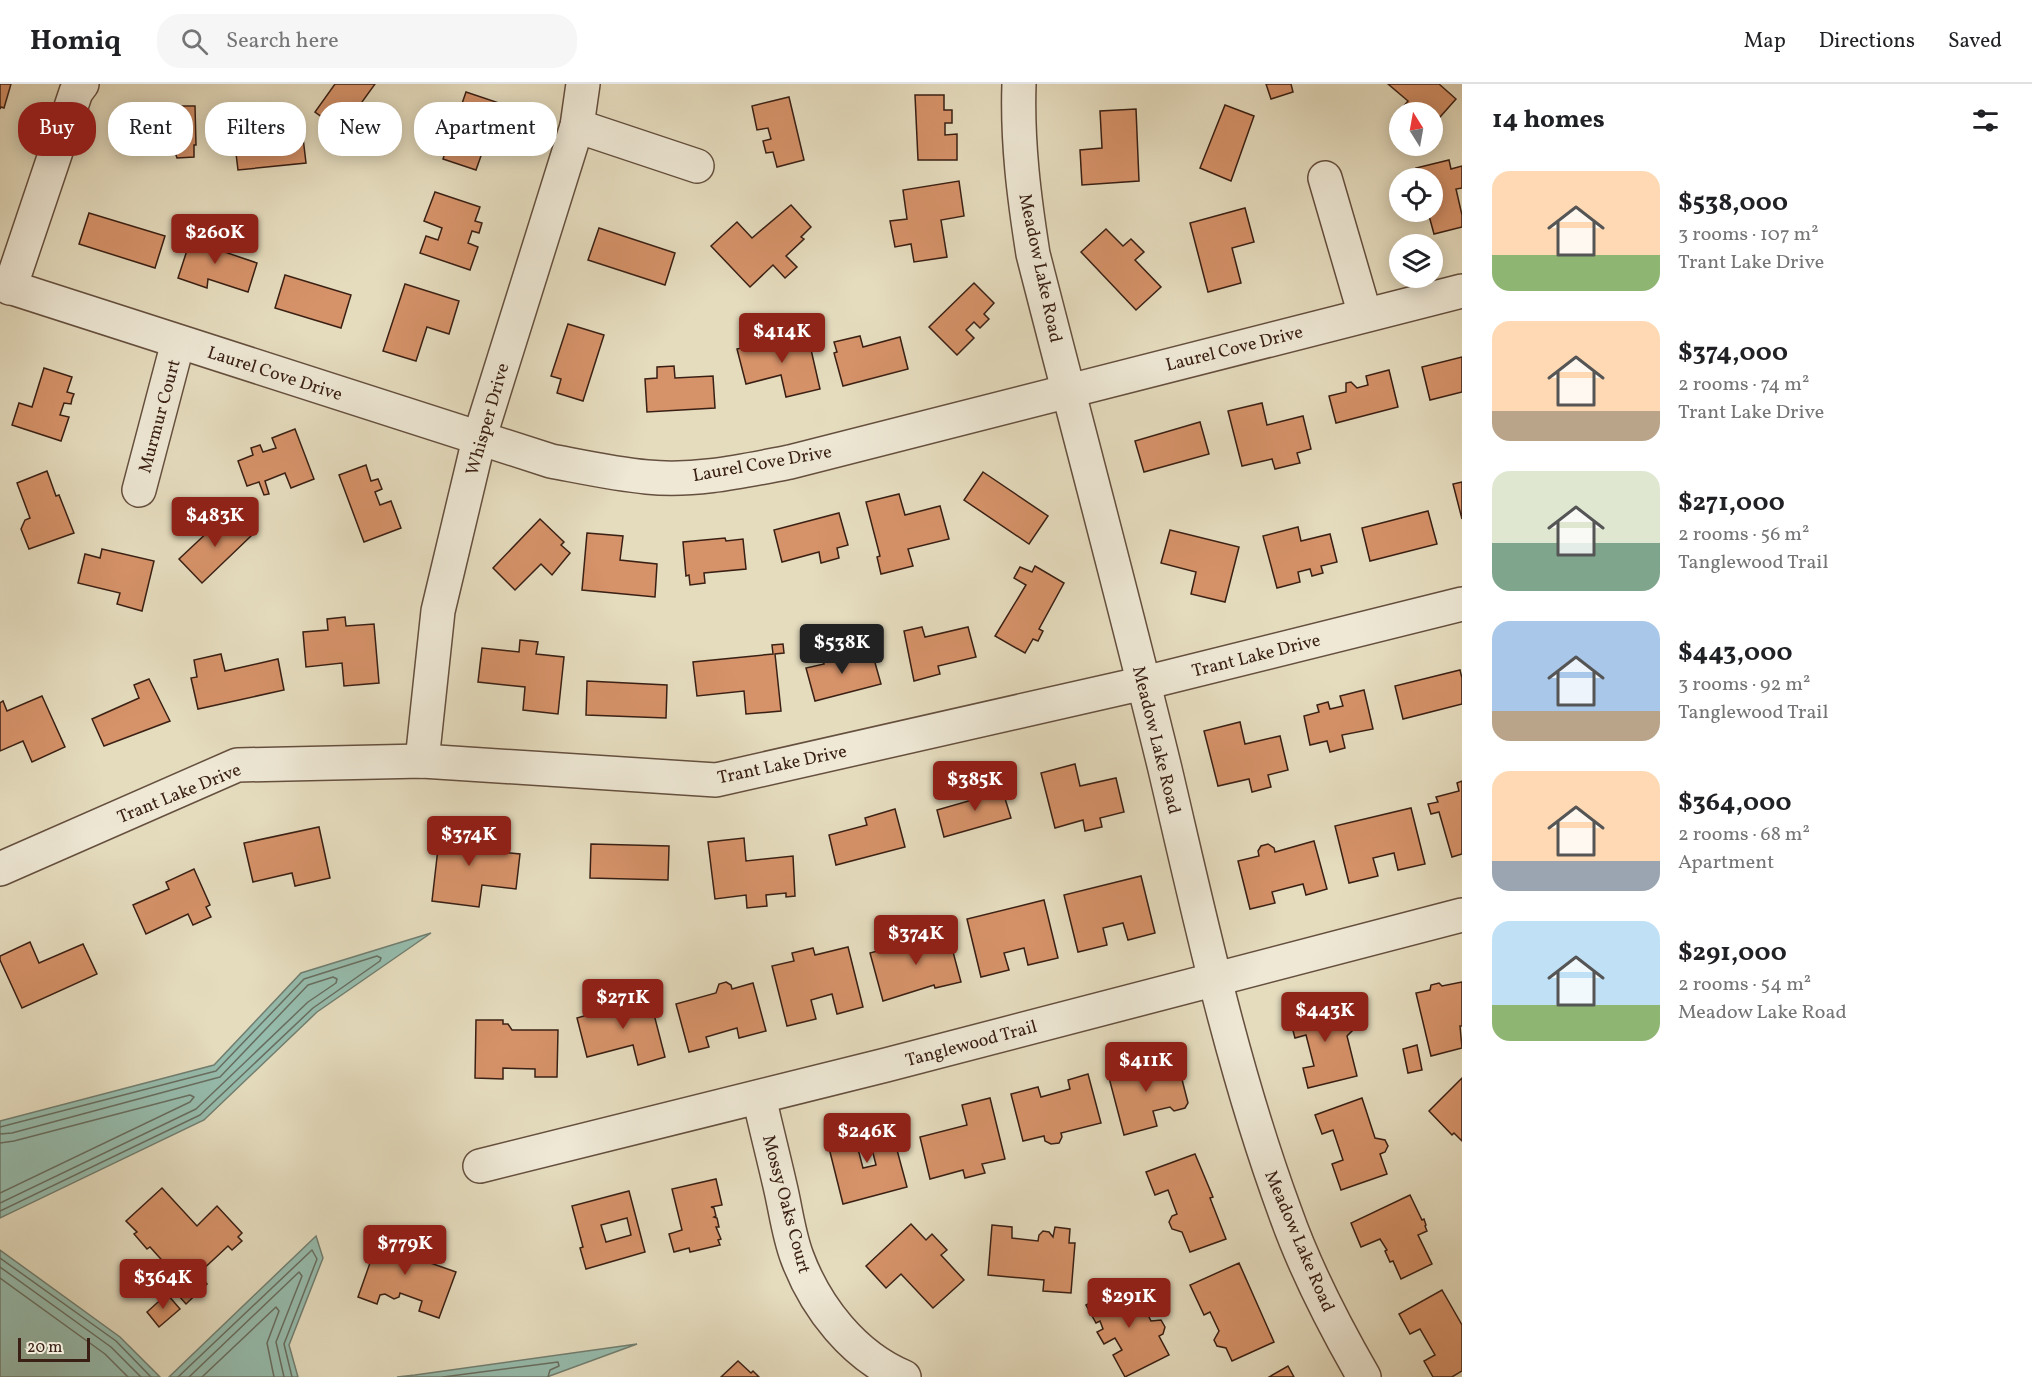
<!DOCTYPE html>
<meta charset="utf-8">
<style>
body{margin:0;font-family:Vollkorn,serif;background:#f6f6f6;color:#202124;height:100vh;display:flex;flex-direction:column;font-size:22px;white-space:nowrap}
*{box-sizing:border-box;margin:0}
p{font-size:20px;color:#757577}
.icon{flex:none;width:33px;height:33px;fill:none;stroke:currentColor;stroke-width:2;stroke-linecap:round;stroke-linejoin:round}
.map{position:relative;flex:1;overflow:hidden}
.details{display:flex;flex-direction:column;background:#fff;width:570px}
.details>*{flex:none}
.banner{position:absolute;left:18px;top:18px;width:570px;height:54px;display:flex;gap:12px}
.needle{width:39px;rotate:349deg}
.buttons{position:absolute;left:1389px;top:18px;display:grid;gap:12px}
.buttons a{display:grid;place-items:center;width:54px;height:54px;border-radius:50%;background:#fff;box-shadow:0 3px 15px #0003;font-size:30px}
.scale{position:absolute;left:18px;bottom:15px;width:72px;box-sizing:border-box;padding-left:6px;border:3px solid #3a2014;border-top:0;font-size:16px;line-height:21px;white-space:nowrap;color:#3a2014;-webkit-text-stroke:4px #eee8d5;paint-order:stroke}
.price{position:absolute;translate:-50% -51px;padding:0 14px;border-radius:6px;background:#8f2418;color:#fff;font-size:20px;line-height:39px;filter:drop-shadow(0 2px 3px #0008)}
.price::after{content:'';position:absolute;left:50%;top:36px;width:18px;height:14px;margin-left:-9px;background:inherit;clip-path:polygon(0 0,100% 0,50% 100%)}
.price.current{background:#222;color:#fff}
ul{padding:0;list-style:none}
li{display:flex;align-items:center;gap:18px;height:150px;padding:0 30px}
li span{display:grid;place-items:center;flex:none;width:168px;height:120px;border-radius:18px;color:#555}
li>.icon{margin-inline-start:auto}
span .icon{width:72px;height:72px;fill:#fffc;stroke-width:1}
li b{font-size:26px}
h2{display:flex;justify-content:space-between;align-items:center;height:72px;padding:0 30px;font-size:26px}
.tag{padding:0 21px;border-radius:24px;background:#fff;box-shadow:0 3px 15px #0003;font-size:21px;line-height:54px}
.tag.current{background:#8f2418;color:#fff}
header{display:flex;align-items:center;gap:36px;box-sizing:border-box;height:84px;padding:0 30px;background:#fff;border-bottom:2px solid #e0e0e0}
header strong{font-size:28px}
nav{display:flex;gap:33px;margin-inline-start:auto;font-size:21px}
.search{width:420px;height:54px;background:#f6f6f6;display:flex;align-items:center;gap:15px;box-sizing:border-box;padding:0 21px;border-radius:24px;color:#757577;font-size:22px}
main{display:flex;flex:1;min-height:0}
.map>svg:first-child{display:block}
.water{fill:#96bcad;stroke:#717e70;stroke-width:1.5}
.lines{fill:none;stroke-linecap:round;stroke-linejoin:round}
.shore{stroke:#686e60;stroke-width:1.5}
.building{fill:#d69269;stroke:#3a2014;stroke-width:1.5;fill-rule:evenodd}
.minor-casing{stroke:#654f3e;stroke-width:36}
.minor{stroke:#eee8d5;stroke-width:33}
.labels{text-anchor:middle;stroke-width:4.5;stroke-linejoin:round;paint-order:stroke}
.street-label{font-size:18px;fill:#3a2014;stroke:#eee8d5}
</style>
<header>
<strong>Homiq</strong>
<div class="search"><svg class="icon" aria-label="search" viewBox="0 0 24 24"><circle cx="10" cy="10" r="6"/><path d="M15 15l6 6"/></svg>Search here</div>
<nav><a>Map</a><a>Directions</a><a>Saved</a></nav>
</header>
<main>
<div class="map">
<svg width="1462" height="1293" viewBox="0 0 1462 1293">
<rect width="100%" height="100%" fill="#e5dcbe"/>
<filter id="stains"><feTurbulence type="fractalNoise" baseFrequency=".00333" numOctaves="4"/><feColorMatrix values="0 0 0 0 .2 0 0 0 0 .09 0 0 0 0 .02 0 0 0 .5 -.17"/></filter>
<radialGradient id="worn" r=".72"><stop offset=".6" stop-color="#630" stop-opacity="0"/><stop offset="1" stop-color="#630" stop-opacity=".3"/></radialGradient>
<g class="water">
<path d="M431 849 317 928 204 1036 0 1134V1037L214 981 301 889Z"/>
<path d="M316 1152 323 1174 289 1261 298 1293H169Z"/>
<path d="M0 1166 120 1253 160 1293H0Z"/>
<path d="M637 1260 547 1293H397L415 1291Z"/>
</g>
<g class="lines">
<g class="shore">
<path d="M0 1043 216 987 304 895 377 872 381 874 380 877 313 924 200 1031 0 1127"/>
<path d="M0 1050 12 1049 220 993 308 901 333 893 337 895 336 899 308 918 196 1025 0 1119"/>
<path d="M0 1059 14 1057 190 1011 194 1013 190 1018 0 1109"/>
<path d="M0 1174 116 1257 151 1293"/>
<path d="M0 1183 111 1263 141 1293"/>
<path d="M0 1194 105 1270 128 1293"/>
<path d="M178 1293 312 1166 317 1175 284 1260 292 1293"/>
<path d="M189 1293 299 1188 302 1192 276 1258 284 1293"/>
<path d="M202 1293 276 1223 279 1227 267 1259 274 1293"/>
<path d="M443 1293 558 1278 559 1282 550 1286 548 1293"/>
</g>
</g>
<g class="building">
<path d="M0 0H11L4 24 1 23 0 25Z"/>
<path d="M335 0H375L341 47 315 28Z"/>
<path d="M1266 0H1291L1293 8 1271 15Z"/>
<path d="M1388 0H1439L1456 15 1432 42V28H1400V42L1392 36 1408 17Z"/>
<path d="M466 8 520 26 509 59 488 52 476 86 443 75 451 51 441 47 446 31 457 34Z"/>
<path d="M915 11H944V26H952V39H945V51L957 50V76H918Z"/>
<path d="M789 13 804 76 777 83 773 68 766 69 763 57 771 55 768 44 757 46 752 22Z"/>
<path d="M1225 21 1254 32 1231 97 1200 84Z"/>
<path d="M169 22H195L196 61H194V73L177 74 173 62 131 64 130 34H146V28H157V33H169Z"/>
<path d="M1136 25 1139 97 1082 101 1080 66 1102 64 1100 27Z"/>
<path d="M302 45 306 79 238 86 234 53Z"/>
<path d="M1449 76 1451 85 1462 82V104L1456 105 1462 131V143L1434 150 1428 128H1432V94H1419L1416 84Z"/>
<path d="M959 97 964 132 941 136 947 173 914 178 911 160 895 163 890 137 907 135 903 106Z"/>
<path d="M435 108 480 123 475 137 482 139 479 149 472 147 468 159 478 163 470 186 420 169 426 152 438 156 442 144 424 137Z"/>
<path d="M791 121 811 143 801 153 804 155 786 172 797 183 785 194 773 181 750 203 711 162 737 138 752 154Z"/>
<path d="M1245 124 1254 158 1232 164 1241 199 1208 208 1190 139Z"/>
<path d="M89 129 165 152 155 184 79 160Z"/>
<path d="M599 144 675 169 665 201 588 176Z"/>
<path d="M1106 145 1123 162 1131 155 1144 168 1135 176 1161 203 1136 226 1081 168Z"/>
<path d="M199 147 217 153 213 164 257 179 248 208 208 195 207 204 178 194 190 157 195 159Z"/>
<path d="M285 191 351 211 341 244 275 224Z"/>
<path d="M974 199 994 219 984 230 989 235 980 244 974 238 966 246 974 254 957 271 929 243Z"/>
<path d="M405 200 459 217 449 250 427 243 416 277 383 267Z"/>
<path d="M568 240 604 251 583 317 557 309 561 295 551 292Z"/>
<path d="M807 248 820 305 786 313 781 291 746 300 737 265Z"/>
<path d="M860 252 863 263 900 253 908 285 843 302 834 269 837 268 834 258Z"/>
<path d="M1462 273V308L1430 316 1422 283Z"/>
<path d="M674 282 675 294 713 292 715 324 647 328 645 295 657 294V283Z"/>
<path d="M44 284 72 293 67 308 74 310 72 315 71 320 64 319 60 331 69 333 61 357 12 341 19 319 32 323Z"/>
<path d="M1389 286 1398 323 1336 339 1329 312 1346 308V299L1351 298 1357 304 1368 301 1366 292Z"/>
<path d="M1262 319 1267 341 1303 332 1311 365 1297 369 1300 379 1275 385 1272 375 1242 382 1228 327Z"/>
<path d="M1200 338 1209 370 1144 388 1135 357Z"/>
<path d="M295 345 314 395 291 404 285 389 265 397 269 410 264 411 259 398 247 402 238 377 253 371 251 364 260 361 263 368 276 364 272 354Z"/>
<path d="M366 381 371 397 378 395 382 405 375 408 380 421 391 417 401 444 364 458 339 391Z"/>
<path d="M47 387 56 412 59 411 74 449 29 465 21 445 25 436 30 434 17 399Z"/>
<path d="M983 388 1048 432 1029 460 964 416Z"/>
<path d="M1462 398V435L1453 400Z"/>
<path d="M899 410 905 431 940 422 949 455 908 465 913 482 881 490 877 473 880 472 866 418Z"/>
<path d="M1428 427 1437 460 1370 477 1362 444Z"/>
<path d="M229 428 251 452 202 499 179 475Z"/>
<path d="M839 429 848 461 837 464 839 474 821 479 819 468 782 478 774 446Z"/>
<path d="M540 435 564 458 561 461 570 469 552 491 541 480 515 506 493 484Z"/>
<path d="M1298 443 1301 457 1330 450 1337 478 1321 482 1323 489 1312 492 1310 485 1298 488 1300 498 1277 504 1263 452Z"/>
<path d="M1170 446 1239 463 1225 518 1191 510 1196 488 1161 479Z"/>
<path d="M587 449 623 452 620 476 657 480 655 513 582 506Z"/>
<path d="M725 454 726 457 743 455 746 485 704 489 705 499 690 501 689 491 686 492 683 458Z"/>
<path d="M102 465 154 477 142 527 117 520 120 509 78 499 85 470 100 474Z"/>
<path d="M1035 482 1064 499 1039 545 1043 547 1038 557 1033 555 1025 569 995 552 1026 501 1014 494 1020 483 1032 488Z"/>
<path d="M345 533 346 542 374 540 379 599 344 602 342 579 306 583 303 548 328 546 327 535Z"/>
<path d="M922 543 925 553 968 543 976 573 938 582 940 590 914 597 904 547Z"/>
<path d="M520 556 538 558 536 570 564 573 558 630 523 626 525 603 478 598 482 564 519 568Z"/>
<path d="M783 560 784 569 775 570 781 627 746 630 744 607 697 612 693 578 773 570 772 561Z"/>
<path d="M836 564 839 577 872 568 881 600 815 617 806 584 824 580 821 569Z"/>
<path d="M221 570 225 587 278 575 284 606 198 625 191 594 197 593 194 576Z"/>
<path d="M1460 586 1462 594V620L1403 635 1395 602Z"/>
<path d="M149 595 170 637 104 662 92 635 139 614 134 601Z"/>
<path d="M587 597 667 601 666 634 586 631Z"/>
<path d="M1364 606 1373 645 1342 651 1345 664 1330 668 1327 657 1310 661 1304 632 1319 628 1317 621 1328 618 1330 625 1343 622 1340 612Z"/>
<path d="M42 612 65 663 32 678 23 657 0 667V619L3 617 7 627Z"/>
<path d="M1240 638 1245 660 1280 652 1288 686 1268 691 1271 703 1252 708 1249 695 1218 702 1204 647Z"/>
<path d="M1075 680 1080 702 1116 694 1124 728 1100 734 1102 743 1085 747 1083 736 1055 744 1041 689Z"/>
<path d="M1462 697V770L1452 773 1439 728 1431 730 1428 720 1438 718 1436 713 1459 707 1457 699Z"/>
<path d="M1000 698 1011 734 944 753 937 726 979 714 976 706Z"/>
<path d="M1411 724 1425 780 1398 786 1394 769 1373 774 1378 792 1349 799 1335 742Z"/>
<path d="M895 725 905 763 836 781 829 751 867 741 865 734Z"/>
<path d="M441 738 475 742 473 765 520 770 516 805 482 801 479 823 432 817Z"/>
<path d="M319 743 330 794 295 802 292 789 253 798 244 759Z"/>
<path d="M744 754 746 777 793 772 795 812 786 813V809L766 811 767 822 747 824 746 811 715 815 708 758Z"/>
<path d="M1314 757 1327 805 1306 811 1303 800 1272 808 1275 819 1250 825 1238 777 1259 772 1258 767 1261 762 1268 760 1274 764 1275 768Z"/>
<path d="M591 760 669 762 668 796 590 794Z"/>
<path d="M194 785 210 821 206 823 211 833 193 841 188 830 146 850 133 821 169 805 166 798Z"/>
<path d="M1141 792 1155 849 1128 856 1123 839 1103 844 1107 861 1078 868 1064 811Z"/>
<path d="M1044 816 1058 874 1028 881 1024 864 1004 869 1009 886 981 893 967 835Z"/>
<path d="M921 847 926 850 927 854 948 849 961 898 935 904 934 901 883 917 870 869 910 858 909 855 913 849Z"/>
<path d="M30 858 39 879 83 860 97 890 22 924 0 876V872Z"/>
<path d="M848 863 863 923 837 930 832 910 811 916 816 935 787 942 772 882 794 877 792 869 813 864 815 871Z"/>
<path d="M726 898 731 901 732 905 753 899 766 947 739 954 737 944 706 953 709 963 689 968 676 920 716 909 719 900Z"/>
<path d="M1462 898V942H1460L1462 964 1431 972 1416 909 1430 906 1431 901 1439 899 1442 902Z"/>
<path d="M627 911 629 920 650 915 665 973 638 981 633 961 587 973 577 934 608 925 606 917Z"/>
<path d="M1337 918 1342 936 1352 939 1354 945 1347 952 1357 992 1308 1004 1303 984 1314 982 1306 951 1295 954 1288 928Z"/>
<path d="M476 936H503V940H508L512 946H558L557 993H535V985L503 984V995L475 994Z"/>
<path d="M1417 961 1422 986 1408 989 1403 965Z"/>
<path d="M1163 976 1165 983 1178 980 1188 1019 1185 1024 1174 1027 1170 1023 1153 1027 1157 1042 1124 1051 1107 986 1142 977V982Z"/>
<path d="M1088 990 1101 1039 1061 1049 1062 1053 1059 1059 1051 1060 1045 1057 1044 1052 1023 1057 1011 1010 1038 1003 1041 1013 1070 1005 1068 996Z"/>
<path d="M1462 994V1057L1454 1049 1452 1051 1429 1027Z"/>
<path d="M990 1014 1005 1075 982 1080 985 1089 965 1094 963 1086 930 1095 920 1053 967 1041 962 1021Z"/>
<path d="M1362 1014 1375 1054 1385 1056 1388 1062 1385 1068 1380 1070 1387 1090 1341 1106 1332 1080 1343 1076 1333 1046 1322 1050 1315 1031Z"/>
<path d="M890 1040 907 1103 843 1120 827 1056ZM870 1057 876 1081 863 1084 857 1061Z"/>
<path d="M1195 1070 1213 1113 1210 1114 1226 1155 1190 1168 1182 1148 1172 1145 1169 1138 1172 1132 1177 1130 1168 1106 1155 1111 1146 1088Z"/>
<path d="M716 1095 722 1121 711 1123 714 1124 716 1132 714 1133 717 1134 719 1143H716L721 1155 718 1156 720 1161 690 1168 689 1164 674 1168 669 1150 682 1146 672 1105Z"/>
<path d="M162 1104 197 1142 217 1122 242 1149 238 1153 242 1157 232 1166 228 1162 198 1190 207 1200 186 1220 170 1202 178 1194 150 1163 147 1165 134 1150 137 1148 126 1137Z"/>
<path d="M629 1107 645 1168 586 1185 580 1164 583 1163 572 1122ZM627 1134 631 1151 606 1158 601 1141Z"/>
<path d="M1410 1111 1422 1136 1424 1135 1426 1141 1425 1142 1427 1147 1418 1151 1432 1180 1401 1195 1393 1177 1390 1178 1385 1167 1387 1166 1380 1155 1361 1163 1351 1139Z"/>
<path d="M911 1140 926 1156 932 1150 947 1166 941 1171 964 1196 933 1224 901 1190 886 1204 866 1182Z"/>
<path d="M992 1141 1012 1143V1154L1038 1157 1039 1151 1043 1147 1049 1148 1053 1153 1055 1143 1070 1145 1069 1159H1075L1071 1209 1043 1207 1044 1196 988 1191Z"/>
<path d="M382 1145 407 1154 402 1169 456 1188 439 1234 419 1227 422 1217 400 1209 399 1213 394 1215 385 1210 380 1211 377 1220 358 1213Z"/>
<path d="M1239 1179 1274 1258 1232 1277 1226 1264 1217 1262 1214 1256 1219 1247 1210 1228 1204 1231 1190 1201Z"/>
<path d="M1131 1197 1151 1237 1161 1236 1165 1243 1163 1250 1159 1252 1169 1271 1125 1293 1113 1271 1122 1266 1115 1254 1104 1260 1097 1248 1103 1245 1100 1237 1096 1239 1086 1221Z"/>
<path d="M1442 1206 1462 1241V1287L1452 1293H1433L1424 1277 1435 1271 1420 1245 1410 1250 1399 1230Z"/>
<path d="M167 1210 180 1225 159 1243 147 1228Z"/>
<path d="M738 1277 751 1289 753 1287 759 1293H721Z"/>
<path d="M1288 1282 1294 1293H1269Z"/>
</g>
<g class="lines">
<defs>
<g id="minor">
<path d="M1019 0C1017 58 1024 113 1033 170 1077 342 1123 513 1165 685 1200 834 1232 984 1285 1128 1305 1185 1334 1241 1364 1293"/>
<path d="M577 42 697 82"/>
<path d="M1325 94 1365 231"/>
<path d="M0 200 551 377C583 383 615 390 647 393 695 398 743 387 790 378L1462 207"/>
<path d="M10 204 76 8 82 0"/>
<path d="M139 406 178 258"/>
<path d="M422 677 438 527 479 355 577 42 583 0"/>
<path d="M0 785 237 681 422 677 716 696 1144 599 1462 520"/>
<path d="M759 1013C766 1044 774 1075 781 1106 786 1128 789 1152 797 1173 816 1224 854 1272 904 1293"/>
<path d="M480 1082 886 981 1462 831"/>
</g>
</defs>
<use href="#minor" class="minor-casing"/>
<use href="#minor" class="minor"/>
</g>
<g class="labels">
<g class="street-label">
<text transform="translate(1041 184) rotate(78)" y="6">Meadow Lake Road</text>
<text transform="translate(1234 264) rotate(-14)" y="6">Laurel Cove Drive</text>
<text transform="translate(275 289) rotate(18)" y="6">Laurel Cove Drive</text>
<text transform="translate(159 332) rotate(-75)" y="6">Murmur Court</text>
<text transform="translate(487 335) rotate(-74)" y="6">Whisper Drive</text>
<text transform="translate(762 379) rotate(-10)" y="6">Laurel Cove Drive</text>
<text transform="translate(1256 571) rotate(-14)" y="6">Trant Lake Drive</text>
<text transform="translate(1157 656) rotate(76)" y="6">Meadow Lake Road</text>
<text transform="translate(782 680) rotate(-12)" y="6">Trant Lake Drive</text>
<text transform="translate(179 709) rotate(-22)" y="6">Trant Lake Drive</text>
<text transform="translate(971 959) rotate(-15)" y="6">Tanglewood Trail</text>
<text transform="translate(787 1120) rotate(75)" y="6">Mossy Oaks Court</text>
<text transform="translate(1300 1157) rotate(67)" y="6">Meadow Lake Road</text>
</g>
</g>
<rect width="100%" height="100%" filter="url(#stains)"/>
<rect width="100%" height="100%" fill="url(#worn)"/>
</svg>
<div class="buttons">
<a><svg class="needle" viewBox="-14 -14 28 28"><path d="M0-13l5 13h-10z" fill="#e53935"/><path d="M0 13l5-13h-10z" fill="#757577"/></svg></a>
<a><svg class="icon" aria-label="locate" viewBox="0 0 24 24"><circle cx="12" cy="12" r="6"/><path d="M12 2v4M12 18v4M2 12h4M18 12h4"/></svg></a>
<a><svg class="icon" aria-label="layers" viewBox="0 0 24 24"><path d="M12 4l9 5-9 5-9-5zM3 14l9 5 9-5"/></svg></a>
</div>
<div class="scale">20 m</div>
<b class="price" style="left:215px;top:181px">$260K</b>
<b class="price" style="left:782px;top:280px">$414K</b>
<b class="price" style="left:215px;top:464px">$483K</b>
<b class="price current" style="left:842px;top:591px">$538K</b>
<b class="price" style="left:975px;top:728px">$385K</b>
<b class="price" style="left:469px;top:783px">$374K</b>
<b class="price" style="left:916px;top:882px">$374K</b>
<b class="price" style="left:623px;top:946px">$271K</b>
<b class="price" style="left:1325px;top:959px">$443K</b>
<b class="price" style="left:1146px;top:1009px">$411K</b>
<b class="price" style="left:867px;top:1080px">$246K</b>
<b class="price" style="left:405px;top:1192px">$779K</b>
<b class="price" style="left:163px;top:1226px">$364K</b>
<b class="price" style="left:1129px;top:1245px">$291K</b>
<div class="banner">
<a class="tag current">Buy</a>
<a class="tag">Rent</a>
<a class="tag">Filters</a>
<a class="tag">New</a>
<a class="tag">Apartment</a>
</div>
</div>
<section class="details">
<h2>14 homes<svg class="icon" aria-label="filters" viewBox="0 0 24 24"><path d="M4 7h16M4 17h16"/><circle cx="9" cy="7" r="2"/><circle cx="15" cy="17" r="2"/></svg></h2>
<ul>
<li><span style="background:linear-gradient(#ffd9b3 70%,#8fb573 0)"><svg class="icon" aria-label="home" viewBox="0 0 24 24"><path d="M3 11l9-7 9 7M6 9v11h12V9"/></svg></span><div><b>$538,000</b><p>3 rooms · 107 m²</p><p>Trant Lake Drive</p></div></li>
<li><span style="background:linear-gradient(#ffd9b3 75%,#b9a48a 0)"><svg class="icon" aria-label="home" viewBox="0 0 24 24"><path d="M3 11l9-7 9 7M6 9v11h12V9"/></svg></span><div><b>$374,000</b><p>2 rooms · 74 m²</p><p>Trant Lake Drive</p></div></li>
<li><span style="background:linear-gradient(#dfe7d0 60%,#7fa58c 0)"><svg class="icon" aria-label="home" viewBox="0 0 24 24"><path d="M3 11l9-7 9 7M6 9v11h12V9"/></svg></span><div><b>$271,000</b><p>2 rooms · 56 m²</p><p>Tanglewood Trail</p></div></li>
<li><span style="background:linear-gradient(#a9c7e8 75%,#b9a48a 0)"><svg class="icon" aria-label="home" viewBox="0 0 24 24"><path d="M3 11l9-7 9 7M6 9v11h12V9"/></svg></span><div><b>$443,000</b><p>3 rooms · 92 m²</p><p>Tanglewood Trail</p></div></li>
<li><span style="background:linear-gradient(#ffd9b3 75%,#9aa5b1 0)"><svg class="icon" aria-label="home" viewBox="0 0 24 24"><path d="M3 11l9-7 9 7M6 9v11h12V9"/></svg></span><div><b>$364,000</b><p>2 rooms · 68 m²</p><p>Apartment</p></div></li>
<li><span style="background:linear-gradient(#bfe0f5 70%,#8fb573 0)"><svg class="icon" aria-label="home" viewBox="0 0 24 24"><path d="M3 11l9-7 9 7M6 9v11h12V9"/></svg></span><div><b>$291,000</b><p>2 rooms · 54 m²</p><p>Meadow Lake Road</p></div></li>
</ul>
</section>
</main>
